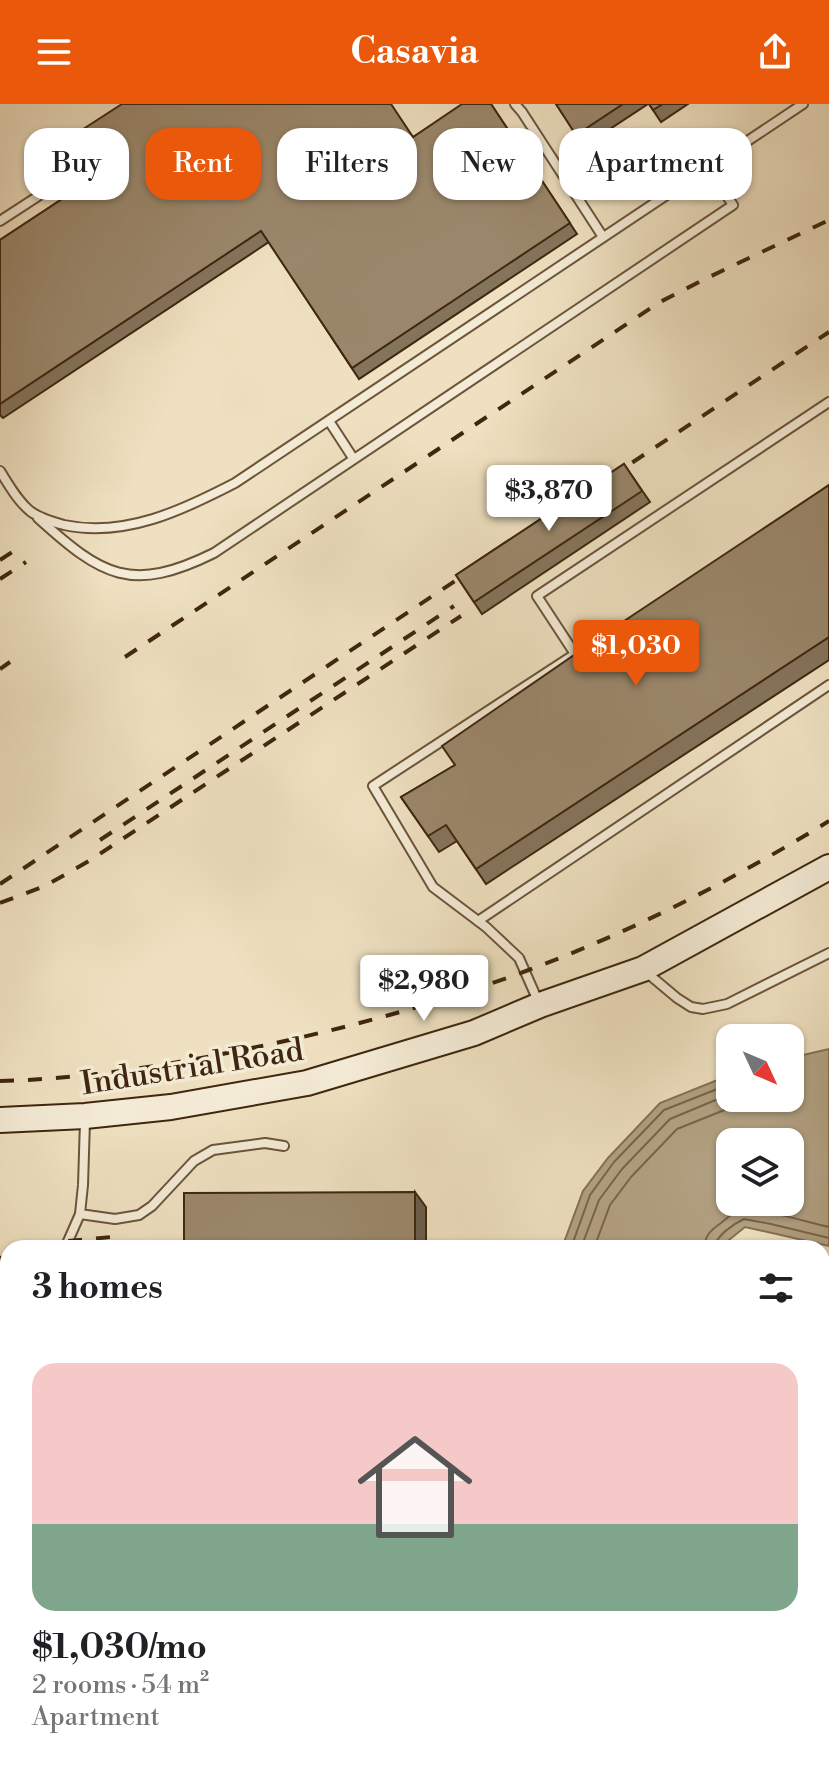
<!DOCTYPE html>
<meta charset="utf-8">
<style>
body{margin:0;font-family:"Libre Bodoni",serif;background:#f6f6f6;color:#202124;height:100vh;display:flex;flex-direction:column;font-size:30px;white-space:nowrap}
*{box-sizing:border-box;margin:0}
p{font-size:26px;color:#757577}
.icon{flex:none;width:44px;height:44px;fill:none;stroke:currentColor;stroke-width:2;stroke-linecap:round;stroke-linejoin:round}
.map{position:relative;flex:1;overflow:hidden}
.sheet{position:absolute;left:0px;top:1136px;width:830px;height:536px;display:flex;flex-direction:column;background:#fff;border-radius:24px 24px 0 0;box-shadow:0 2px 6px #0004}
.sheet>*{flex:none}
.top-card{position:absolute;left:24px;top:24px;width:782px;height:72px;display:flex;gap:16px}
.needle{width:52px;rotate:134deg}
.controls{position:absolute;left:716px;top:920px;display:grid;gap:16px}
.controls a{display:grid;place-items:center;width:88px;height:88px;border-radius:16px;background:#fff;box-shadow:0 2px 6px #0004;font-size:40px}
.price{position:absolute;translate:-50% -68px;padding:0 18px;border-radius:8px;background:#fff;color:#222;font-size:26px;line-height:52px;filter:drop-shadow(0 2px 4px #0008)}
.price::after{content:'';position:absolute;left:50%;top:48px;width:24px;height:18px;margin-left:-12px;background:inherit;clip-path:polygon(0 0,100% 0,50% 100%)}
.price.active{background:#ea580c;color:#fff}
ul{padding:0;list-style:none}
li{display:grid;align-content:center;gap:16px;height:424px;padding:0 32px}
li+li{border-top:2px solid #e0e0e0}
li span{display:grid;place-items:center;height:248px;border-radius:24px;color:#555}
li>.icon{margin-inline-start:auto}
span .icon{width:144px;height:144px;fill:#fffc;stroke-width:1}
li b{font-size:34px}
h2{display:flex;justify-content:space-between;align-items:center;height:96px;padding:0 32px;font-size:34px}
.tag{padding:0 28px;border-radius:24px;background:#fff;box-shadow:0 2px 6px #0004;font-size:28px;line-height:72px}
.tag.active{background:#ea580c;color:#fff}
header{display:flex;justify-content:space-between;align-items:center;height:104px;padding:0 32px;background:#ea580c;color:#fff;font-size:36px;font-weight:700}
.map>svg:first-child{display:block}
.water{fill:#b2a183;stroke:#847054;stroke-width:2;fill-rule:evenodd}
.lines{fill:none;stroke-linecap:round;stroke-linejoin:round}
.shore{stroke:#786448;stroke-width:2}
.lane-casing{stroke:#6b543a;stroke-width:12}
.secondary-casing{stroke:#3f260e;stroke-width:28}
.lane{stroke:#f4ebd6;stroke-width:8}
.secondary{stroke:#f4ebd6;stroke-width:24}
.rail{stroke:#3f260e;stroke-width:4;stroke-dasharray:14 14;stroke-linecap:butt}
.wall{fill:#84745c;stroke:#3f260e;stroke-width:2}
.shaded-wall{fill:#6c5e4b;stroke:#3f260e;stroke-width:2}
.building{fill:#9a876b;stroke:#3f260e;stroke-width:2}
.labels{text-anchor:middle;stroke-width:7;stroke-linejoin:round;paint-order:stroke}
.street-label{font-size:32px;fill:#3f260e;stroke:#f4ebd6}
</style>
<header><svg class="icon" aria-label="menu" viewBox="0 0 24 24"><path d="M4 6h16M4 12h16M4 18h16"/></svg>Casavia<svg class="icon" aria-label="share" viewBox="0 0 24 24"><path d="M12 15V3M7 8l5-5 5 5M5 13v7h14v-7"/></svg></header>
<div class="map">
<svg width="829" height="1672" viewBox="0 0 829 1672">
<rect width="100%" height="100%" fill="#eee0c0"/>
<filter id="stains"><feTurbulence type="fractalNoise" baseFrequency=".0025" numOctaves="4"/><feColorMatrix values="0 0 0 0 .2 0 0 0 0 .09 0 0 0 0 .02 0 0 0 .5 -.17"/></filter>
<radialGradient id="worn" r=".72"><stop offset=".6" stop-color="#630" stop-opacity="0"/><stop offset="1" stop-color="#630" stop-opacity=".3"/></radialGradient>
<g class="water">
<path d="M829 945V1142L745 1123 719 1144H562L583 1087 608 1054 660 999 730 971V994H790V954ZM730 1038H790V1098H730Z"/>
<path d="M548 1664H701V1672H551Z"/>
</g>
<g class="lines">
<g class="shore">
<path d="M571 1144 590 1091 614 1058 664 1006 730 980"/>
<path d="M581 1144 599 1096 622 1065 670 1015 730 990"/>
<path d="M594 1144 610 1101 631 1073 677 1025 742 999 749 994"/>
<path d="M704 1144C705 1131 711 1126 721 1119 727 1114 734 1107 742 1106 760 1103 809 1119 829 1123"/>
<path d="M714 1144C716 1132 733 1120 744 1115L771 1120 829 1134"/>
</g>
<defs>
<g id="lane">
<path d="M515 0 522 8 603 133"/>
<path d="M0 117 89 59"/>
<path d="M329 317 353 354"/>
<path d="M0 367C9 381 17 396 30 407 39 414 53 418 64 421 125 434 183 406 235 379L803 0"/>
<path d="M38 414C102 472 131 490 214 449L733 101 708 64"/>
<path d="M478 817 829 581"/>
<path d="M646 868 677 894 691 903 703 905 727 900 829 849"/>
<path d="M538 897 519 854 486 823 433 783 373 682 575 550 537 492 829 298"/>
<path d="M85 1017 83 1081 80 1110 115 1115 139 1111 152 1102 194 1057 213 1046 265 1039 284 1042"/>
<path d="M65 1144 80 1110"/>
<path d="M0 1578 8 1576"/>
<path d="M494 1664 500 1672"/>
<path d="M252 1672 323 1664"/>
</g>
<path id="secondary" d="M0 1016 85 1012 171 1003 307 979 474 929 540 901 643 865 829 763"/>
</defs>
<use href="#lane" class="lane-casing"/>
<use href="#secondary" class="secondary-casing"/>
<use href="#lane" class="lane"/>
<use href="#secondary" class="secondary"/>
<g class="rail">
<path d="M609 374 829 228"/>
<path d="M0 456 23 441"/>
<path d="M0 475 26 458"/>
<path d="M125 553 660 198 705 175 829 116"/>
<path d="M0 565 10 558"/>
<path d="M100 736 454 502"/>
<path d="M0 780 476 463"/>
<path d="M0 799 45 782 89 757 461 512"/>
<path d="M0 977C85 975 169 961 252 944 344 925 437 900 526 867 631 828 733 776 829 717"/>
<path d="M41 1144 68 1137 122 1132"/>
<path d="M0 1154 8 1152"/>
</g>
</g>
<g class="wall">
<path d="M491 0 577 130 359 275 269 138 3 314 0 311V136L100 70 74 31 413 33Z"/>
<path d="M556 0H648L584 42Z"/>
<path d="M649 0H688L661 18Z"/>
<path d="M624 360 650 398 482 510 456 471Z"/>
<path d="M829 381V556L486 780 457 737 439 748 401 693 455 661Z"/>
</g>
<path class="shaded-wall" d="M415 1088 426 1103V1144H415Z"/>
<g class="building">
<path d="M122 0H391L413 33 462 0H491L570 119 352 264 261 127 0 300V136L100 70 87 51V44L81 41 74 31Z"/>
<path d="M556 0H623L576 31Z"/>
<path d="M649 0H663L653 6Z"/>
<path d="M624 360 642 387 474 498 456 471Z"/>
<path d="M829 381V533L476 765 446 721 428 732 401 693 455 661 442 642 606 529Z"/>
<path d="M415 1088V1144H184V1089Z"/>
</g>
<g class="labels">
<g class="street-label">
<text transform="translate(192 962) rotate(-9)" y="11">Industrial Road</text>
</g>
</g>
<rect width="100%" height="100%" filter="url(#stains)"/>
<rect width="100%" height="100%" fill="url(#worn)"/>
</svg>
<div class="controls">
<a><svg class="needle" viewBox="-14 -14 28 28"><path d="M0-13l5 13h-10z" fill="#e53935"/><path d="M0 13l5-13h-10z" fill="#757577"/></svg></a>
<a><svg class="icon" aria-label="layers" viewBox="0 0 24 24"><path d="M12 4l9 5-9 5-9-5zM3 14l9 5 9-5"/></svg></a>
</div>
<b class="price" style="left:549px;top:429px">$3,870</b>
<b class="price active" style="left:636px;top:584px">$1,030</b>
<b class="price" style="left:424px;top:919px">$2,980</b>
<div class="top-card">
<a class="tag">Buy</a>
<a class="tag active">Rent</a>
<a class="tag">Filters</a>
<a class="tag">New</a>
<a class="tag">Apartment</a>
</div>
<section class="sheet">
<h2>3 homes<svg class="icon" aria-label="filters" viewBox="0 0 24 24"><path d="M4 7h16M4 17h16"/><circle cx="9" cy="7" r="2"/><circle cx="15" cy="17" r="2"/></svg></h2>
<ul>
<li><span style="background:linear-gradient(#f6c9c9 65%,#7fa58c 0)"><svg class="icon" aria-label="home" viewBox="0 0 24 24"><path d="M3 11l9-7 9 7M6 9v11h12V9"/></svg></span><div><b>$1,030/mo</b><p>2 rooms · 54 m²</p><p>Apartment</p></div></li>
</ul>
</section>
</div>
